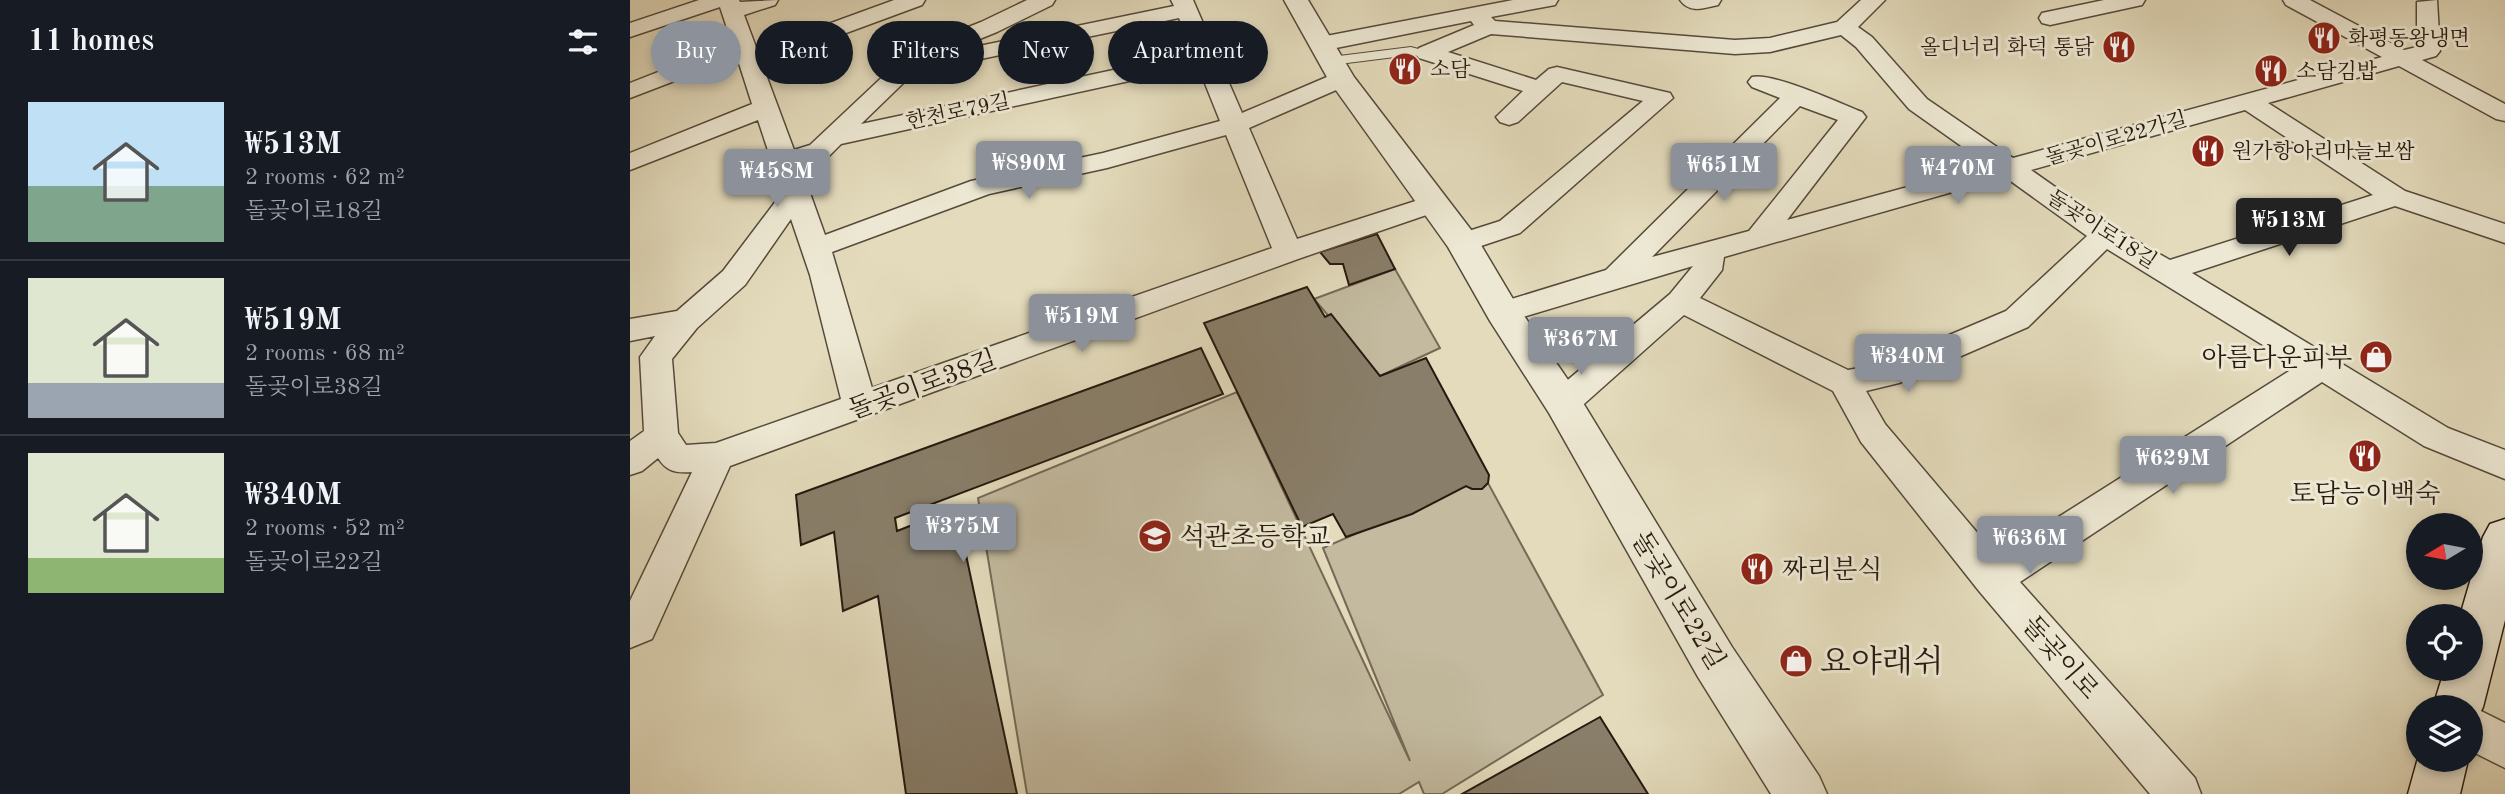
<!DOCTYPE html>
<meta charset="utf-8">
<style>
body{margin:0;font-family:"Old Standard TT","Noto Serif KR",serif;background:#242831;color:#f1f3f6;height:100vh;display:flex;flex-direction:column;font-size:26px;white-space:nowrap}
*{box-sizing:border-box;margin:0}
p{font-size:23px;color:#9ea1a6}
.icon{flex:none;width:38px;height:38px;fill:none;stroke:currentColor;stroke-width:2;stroke-linecap:round;stroke-linejoin:round}
.map{position:relative;flex:1;overflow:hidden}
.drawer{display:flex;flex-direction:column;background:#171b24;width:630px}
.drawer>*{flex:none}
.top-card{position:absolute;left:21px;top:21px;width:665px;height:63px;display:flex;gap:14px}
.needle{width:46px;rotate:260deg}
.buttons{position:absolute;left:1776px;top:513px;display:grid;gap:14px}
.buttons a{display:grid;place-items:center;width:77px;height:77px;border-radius:50%;background:#171b24;box-shadow:0 4px 10px #0003;font-size:35px}
.price{position:absolute;translate:-50% -60px;padding:0 16px;border-radius:7px;background:#8c9099;color:#fff;font-size:23px;line-height:46px;filter:drop-shadow(0 2px 4px #0008)}
.price::after{content:'';position:absolute;left:50%;top:42px;width:21px;height:16px;margin-left:-10px;background:inherit;clip-path:polygon(0 0,100% 0,50% 100%)}
.price.selected{background:#222;color:#fff}
ul{padding:0;list-style:none}
li{display:flex;align-items:center;gap:21px;height:175px;padding:0 28px}
li+li{border-top:2px solid #363941}
li span{display:grid;place-items:center;flex:none;width:196px;height:140px;border-radius:0px;color:#555}
li>.icon{margin-inline-start:auto}
span .icon{width:84px;height:84px;fill:#fffc;stroke-width:1}
li b{font-size:30px}
h2{display:flex;justify-content:space-between;align-items:center;height:84px;padding:0 28px;font-size:30px}
.pill{padding:0 24px;border-radius:32px;background:#171b24;box-shadow:0 4px 10px #0003;font-size:24px;line-height:63px}
.pill.selected{background:#8c9099;color:#fff}
main{display:flex;flex:1;min-height:0}
.map>svg:first-child{display:block}
.green{fill:#c3ba9f;stroke:#756a57;stroke-width:2}
.building{fill:#897e69;stroke:#27190f;stroke-width:2}
.lines{fill:none;stroke-linecap:round;stroke-linejoin:round}
.service-casing{stroke:#564a3a;stroke-width:2}
.minor-casing{stroke:#564a3a;stroke-width:3}
.tertiary-casing{stroke:#564a3a;stroke-width:3}
.secondary-casing{stroke:#27190f;stroke-width:3}
.service{fill:#ede8d3;fill-rule:evenodd}
.minor{fill:#ede8d3;fill-rule:evenodd}
.tertiary{fill:#ede8d3;fill-rule:evenodd}
.secondary{fill:#ede8d3;fill-rule:evenodd}
.labels{text-anchor:middle;stroke-width:6;stroke-linejoin:round;paint-order:stroke}
.far-poi-label{font-size:21px;fill:#27190f;stroke:#ede8d3;text-anchor:start}
.far-street-label{font-size:21px;fill:#27190f;stroke:#ede8d3}
.poi-label{font-size:26px;fill:#27190f;stroke:#ede8d3;text-anchor:start}
.street-label{font-size:26px;fill:#27190f;stroke:#ede8d3}
.near-poi-label{font-size:32px;fill:#27190f;stroke:#ede8d3;text-anchor:start}
</style>
<main>
<section class="drawer">
<h2>11 homes<svg class="icon" aria-label="filters" viewBox="0 0 24 24"><path d="M4 7h16M4 17h16"/><circle cx="9" cy="7" r="2"/><circle cx="15" cy="17" r="2"/></svg></h2>
<ul>
<li><span style="background:linear-gradient(#bfe0f5 60%,#7fa58c 0)"><svg class="icon" aria-label="home" viewBox="0 0 24 24"><path d="M3 11l9-7 9 7M6 9v11h12V9"/></svg></span><div><b>₩513M</b><p>2 rooms · 62 m²</p><p>돌곶이로18길</p></div></li>
<li><span style="background:linear-gradient(#dfe7d0 75%,#9aa5b1 0)"><svg class="icon" aria-label="home" viewBox="0 0 24 24"><path d="M3 11l9-7 9 7M6 9v11h12V9"/></svg></span><div><b>₩519M</b><p>2 rooms · 68 m²</p><p>돌곶이로38길</p></div></li>
<li><span style="background:linear-gradient(#dfe7d0 75%,#8fb573 0)"><svg class="icon" aria-label="home" viewBox="0 0 24 24"><path d="M3 11l9-7 9 7M6 9v11h12V9"/></svg></span><div><b>₩340M</b><p>2 rooms · 52 m²</p><p>돌곶이로22길</p></div></li>
</ul>
</section>
<div class="map">
<svg width="1875" height="794" viewBox="0 0 1875 794">
<rect width="100%" height="100%" fill="#e3dbbc"/>
<filter id="stains"><feTurbulence type="fractalNoise" baseFrequency=".00286" numOctaves="4"/><feColorMatrix values="0 0 0 0 .2 0 0 0 0 .09 0 0 0 0 .02 0 0 0 .5 -.17"/></filter>
<radialGradient id="worn" r=".72"><stop offset=".6" stop-color="#630" stop-opacity="0"/><stop offset="1" stop-color="#630" stop-opacity=".3"/></radialGradient>
<g class="green">
<path d="M765 269 810 348 750 376 684 299Z"/>
<path d="M607 392 780 761 693 548 835 486 858 483 973 695 812 794H794L789 782 769 794H397L348 498Z"/>
</g>
<g class="building">
<path d="M747 234 765 269 719 285 713 264H700L690 252Z"/>
<path d="M677 287 695 317 701 314 750 376 796 358 859 475 858 483 852 489H842L836 486 782 514 716 537 703 514 672 527 574 323Z"/>
<path d="M571 348 593 394 265 518 267 531 326 508 387 794H276L248 596 213 611 204 532 171 545 166 495Z"/>
<path d="M970 717 1018 794H832Z"/>
</g>
<g class="lines">
<defs>
<path id="service" d="M781 47 803 53 797 57 781 55 701 65 695 61 701 57Z"/>
<g id="minor">
<path d="M69 0H109L110 2 148 0 145 5 114 15 127 50 264 0H295L292 5 132 64 164 150 180 145 281 50 351 22 397 0H425L422 5 367 32 315 53 544 6 541 0H563L612 113 704 74H720L724 79 720 84 619 128 667 239 801 196 811 198 815 204 811 210 668 259 100 466 22 639 0 648V601L62 472C46 473 37 472 28 458L12 471 0 475V441L14 431 10 357 25 336 0 341V319L47 311 93 271 152 193 128 120 0 170V153L122 104 107 57 0 98V83L102 43 90 7 0 37V23ZM549 18 563 53 231 124 297 60 314 53 310 58 314 63 322 65ZM568 66 590 121 473 153 341 181 195 235 170 165 198 157 211 144ZM596 135 642 248 242 388 202 252 359 194 477 168ZM161 219 180 275 211 399 86 443 56 445 48 433 42 359 67 328 115 285Z"/>
<path d="M883 0H928L925 5 861 17 865 21 1105 40 1140 38 1207 22 1231 0H1255L1228 27 1242 37 1297 99 1383 158 1752 57 1656 5 1653 0H1680L1774 50 1787 47V2L1807 0 1810 51 1806 56 1792 60 1875 104V121L1866 119 1769 66 1638 103 1775 191 1875 224V243L1765 206 1562 273 1818 428 1875 450V479L1794 446 1692 382 1390 582 1565 778 1571 794H1520L1349 591 1231 442 1203 391 1054 315 945 412 933 415 921 412 916 403 921 394 1040 294 1063 266 873 323 862 319 858 312 862 305 976 270 1150 98 1122 87 1118 82 1122 77C1142 72 1209 103 1232 112L1236 117 1157 220 1358 165 1279 109 1226 47 1211 35 1140 52 1105 54 861 34 818 52 906 80 919 69 927 67 1040 93 1043 98 890 233 833 252 823 250 819 243 823 236 870 221 1013 101 932 82 888 122 879 125 870 122 866 117 893 91 789 58 785 53 789 48 844 25 841 21 691 51 683 49 680 44 683 39 691 37ZM1170 106 1208 120 1119 231 1022 257ZM1615 110 1743 195 1540 260 1485 229 1401 170ZM1375 177 1457 236 1376 311 1251 364 1218 370 1070 298 1092 270 1094 257ZM1477 249 1667 366 1367 556 1255 424 1236 391 1269 383 1398 327Z"/>
<path d="M1050 0H1091L1088 5C1074 8 1060 14 1050 0Z"/>
<path d="M1474 0H1515L1512 5 1420 25 1412 23 1409 18 1412 13Z"/>
<path d="M1841 706 1875 723V768L1841 751Z"/>
</g>
<path id="tertiary" d="M654 0H678L724 77 845 235 886 304 947 393 1102 647 1189 776 1197 794H1141L1068 677 919 413 860 321 818 247 698 79Z"/>
<g id="secondary">
<path d="M1875 519V620L1853 707 1845 723 1841 725V707H1803L1815 668H1841V616H1830L1853 537 1860 524Z"/>
<path d="M1788 758 1838 760 1830 794H1778Z"/>
</g>
</defs>
<use href="#service" class="service-casing"/>
<use href="#minor" class="minor-casing"/>
<use href="#tertiary" class="tertiary-casing"/>
<use href="#secondary" class="secondary-casing"/>
<use href="#service" class="service"/>
<use href="#minor" class="minor"/>
<use href="#tertiary" class="tertiary"/>
<use href="#secondary" class="secondary"/>
</g>
<defs>
<symbol id="restaurant-disc" viewBox="-11 -11 22 22"><circle r="9.5" fill="#8f2418" stroke="#ede8d3"/><path d="M-5-6h1v4h1v-4h1v4h1v-4h1v5L-1.5 .5V6h-2V.5L-5-1ZM5-6V6H3V1.5H1.5Q1.5-4 5-6Z" fill="#fff"/></symbol>
<symbol id="shop-disc" viewBox="-11 -11 22 22"><circle r="9.5" fill="#8f2418" stroke="#ede8d3"/><path d="M-5-2.5h2.3a2.7 3.5 0 0 1 5.4 0H5L5.5 6h-11ZM-1.5-2.5h3a1.5 2.3 0 0 0-3 0Z" fill="#fff"/></symbol>
<symbol id="school-disc" viewBox="-11 -11 22 22"><circle r="9.5" fill="#8f2418" stroke="#ede8d3"/><path d="M0-5L7-2L0 1L-7-2ZM-4 1L0 2.5L4 1V4Q0 6-4 4Z" fill="#fff"/></symbol>
</defs>
<g fill-rule="evenodd">
<use href="#restaurant-disc" x="1675" y="19" width="38" height="38"/>
<use href="#restaurant-disc" x="1470" y="28" width="38" height="38"/>
<use href="#restaurant-disc" x="756" y="50" width="38" height="38"/>
<use href="#restaurant-disc" x="1622" y="52" width="38" height="38"/>
<use href="#restaurant-disc" x="1559" y="132" width="38" height="38"/>
<use href="#shop-disc" x="1727" y="338" width="38" height="38"/>
<use href="#restaurant-disc" x="1716" y="437" width="38" height="38"/>
<use href="#school-disc" x="506" y="517" width="38" height="38"/>
<use href="#restaurant-disc" x="1108" y="550" width="38" height="38"/>
<use href="#shop-disc" x="1147" y="642" width="38" height="38"/>
</g>
<g class="labels">
<g class="far-poi-label">
<text x="1718" y="45">화평동왕냉면</text>
<text x="1464" y="54" text-anchor="end">올디너리 화덕 통닭</text>
<text x="800" y="76">소담</text>
<text x="1666" y="78">소담김밥</text>
<text x="1602" y="158">원가항아리마늘보쌈</text>
</g>
<g class="far-street-label">
<text transform="translate(328 111) rotate(-12)" y="7">한천로79길</text>
<text transform="translate(1486 138) rotate(-16)" y="7">돌곶이로22가길</text>
<text transform="translate(1472 229) rotate(33)" y="7">돌곶이로18길</text>
</g>
<g class="poi-label">
<text x="1722" y="366" text-anchor="end">아름다운피부</text>
<text x="1735" y="502" text-anchor="middle">토담능이백숙</text>
<text x="550" y="545">석관초등학교</text>
<text x="1152" y="578">짜리분식</text>
</g>
<g class="street-label">
<text transform="translate(292 384) rotate(-20)" y="9">돌곶이로38길</text>
<text transform="translate(1049 600) rotate(59)" y="9">돌곶이로22길</text>
<text transform="translate(1431 657) rotate(49)" y="9">돌곶이로</text>
</g>
<g class="near-poi-label">
<text x="1190" y="672">요야래쉬</text>
</g>
</g>
<rect width="100%" height="100%" filter="url(#stains)"/>
<rect width="100%" height="100%" fill="url(#worn)"/>
</svg>
<div class="buttons">
<a><svg class="needle" viewBox="-14 -14 28 28"><path d="M0-13l5 13h-10z" fill="#e53935"/><path d="M0 13l5-13h-10z" fill="#9ea1a6"/></svg></a>
<a><svg class="icon" aria-label="locate" viewBox="0 0 24 24"><circle cx="12" cy="12" r="6"/><path d="M12 2v4M12 18v4M2 12h4M18 12h4"/></svg></a>
<a><svg class="icon" aria-label="layers" viewBox="0 0 24 24"><path d="M12 4l9 5-9 5-9-5zM3 14l9 5 9-5"/></svg></a>
</div>
<b class="price" style="left:399px;top:201px">₩890M</b>
<b class="price" style="left:1094px;top:203px">₩651M</b>
<b class="price" style="left:1328px;top:206px">₩470M</b>
<b class="price" style="left:147px;top:209px">₩458M</b>
<b class="price selected" style="left:1659px;top:258px">₩513M</b>
<b class="price" style="left:452px;top:354px">₩519M</b>
<b class="price" style="left:951px;top:377px">₩367M</b>
<b class="price" style="left:1278px;top:394px">₩340M</b>
<b class="price" style="left:1543px;top:496px">₩629M</b>
<b class="price" style="left:333px;top:564px">₩375M</b>
<b class="price" style="left:1400px;top:576px">₩636M</b>
<div class="top-card">
<a class="pill selected">Buy</a>
<a class="pill">Rent</a>
<a class="pill">Filters</a>
<a class="pill">New</a>
<a class="pill">Apartment</a>
</div>
</div>
</main>
